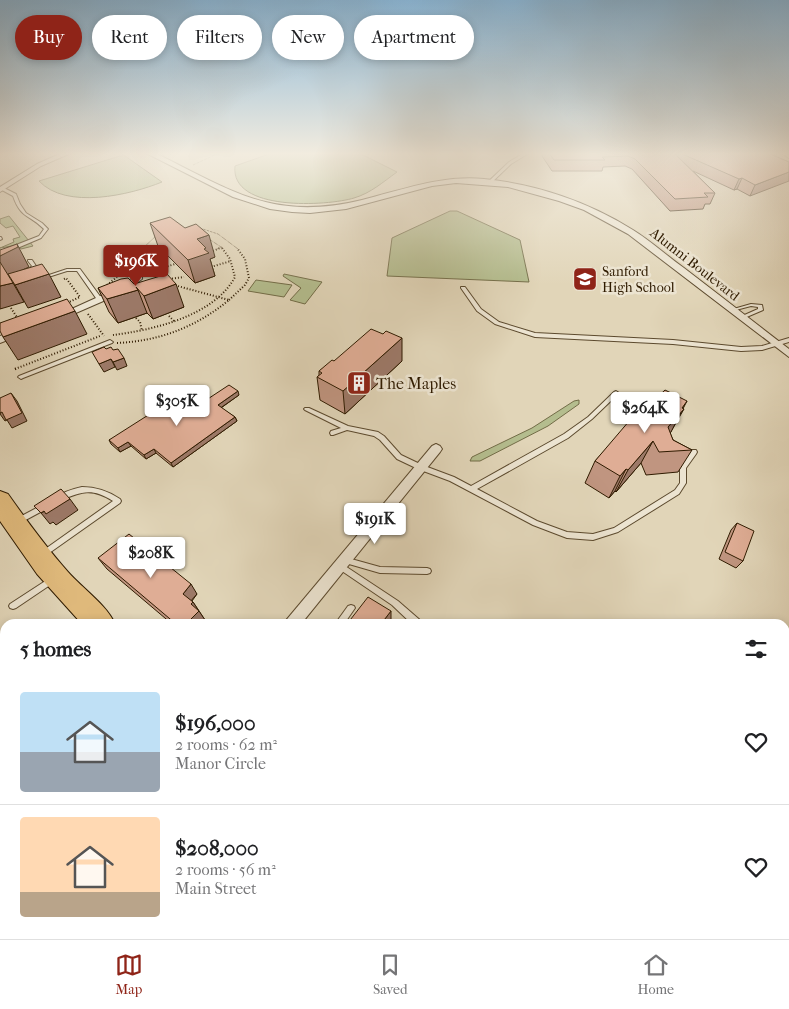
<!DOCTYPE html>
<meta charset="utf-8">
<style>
body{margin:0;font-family:"IM FELL French Canon",serif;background:#f2f2f2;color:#202124;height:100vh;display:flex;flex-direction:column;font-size:19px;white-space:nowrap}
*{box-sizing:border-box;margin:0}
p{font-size:16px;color:#757577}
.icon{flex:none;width:28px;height:28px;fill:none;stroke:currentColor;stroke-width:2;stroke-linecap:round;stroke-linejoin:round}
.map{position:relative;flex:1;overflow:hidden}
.drawer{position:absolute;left:0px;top:619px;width:790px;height:321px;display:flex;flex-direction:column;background:#fff;border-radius:15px 15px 0 0;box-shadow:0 2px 8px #0003}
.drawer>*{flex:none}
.hud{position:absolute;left:15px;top:15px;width:500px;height:45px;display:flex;gap:10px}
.price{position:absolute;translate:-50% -42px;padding:0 11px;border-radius:5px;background:#fff;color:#222;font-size:16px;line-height:32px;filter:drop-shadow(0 1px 2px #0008)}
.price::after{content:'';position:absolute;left:50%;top:30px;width:15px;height:11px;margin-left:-8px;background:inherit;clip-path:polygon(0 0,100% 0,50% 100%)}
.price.active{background:#8f2418;color:#fff}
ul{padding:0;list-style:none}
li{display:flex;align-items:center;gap:15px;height:125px;padding:0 20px}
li+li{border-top:1px solid #e0e0e0}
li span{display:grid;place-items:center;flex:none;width:140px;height:100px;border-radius:5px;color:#555}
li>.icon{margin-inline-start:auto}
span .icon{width:60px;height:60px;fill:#fffc;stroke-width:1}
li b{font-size:21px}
h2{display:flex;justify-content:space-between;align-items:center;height:60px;padding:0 20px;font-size:21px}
.tag{padding:0 18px;border-radius:22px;background:#fff;box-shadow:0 2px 8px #0003;font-size:18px;line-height:45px}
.tag.active{background:#8f2418;color:#fff}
.dock{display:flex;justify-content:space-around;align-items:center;height:70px;border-top:1px solid #e0e0e0;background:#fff;font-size:14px;color:#757577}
.dock a{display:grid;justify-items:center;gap:2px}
.dock .active{color:#8f2418}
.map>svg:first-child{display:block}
.green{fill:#b4bd8e;stroke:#726c47}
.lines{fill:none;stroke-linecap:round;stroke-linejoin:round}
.lane-casing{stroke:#5c4a2e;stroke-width:2}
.street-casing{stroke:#5c4a2e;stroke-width:2}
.highway-casing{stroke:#2f1b00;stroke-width:2}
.path-far2{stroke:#2f1b00;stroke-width:1;stroke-dasharray:0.5 1;stroke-linecap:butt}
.path-far1{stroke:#2f1b00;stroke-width:2;stroke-dasharray:1 2;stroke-linecap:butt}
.path{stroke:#2f1b00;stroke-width:2.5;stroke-dasharray:1 2.5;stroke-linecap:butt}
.lane{fill:#ece4d1;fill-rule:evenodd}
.street{fill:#ece4d1;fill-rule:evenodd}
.highway{fill:#e0ba7c;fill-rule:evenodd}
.wall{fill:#c09580;stroke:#2f1b00}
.shaded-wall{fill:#9c7968;stroke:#2f1b00}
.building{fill:#dfad95;stroke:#2f1b00}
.labels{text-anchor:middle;stroke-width:5;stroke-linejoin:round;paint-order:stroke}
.far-street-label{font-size:14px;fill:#2f1b00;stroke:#ece4d1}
.far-poi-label{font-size:14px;fill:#2f1b00;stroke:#ece4d1;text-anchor:start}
.poi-label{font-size:16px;fill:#2f1b00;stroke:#ece4d1;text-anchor:start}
</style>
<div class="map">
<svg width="789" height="939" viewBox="0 0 789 939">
<rect width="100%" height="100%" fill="#e1d5b8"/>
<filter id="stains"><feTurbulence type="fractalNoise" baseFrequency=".004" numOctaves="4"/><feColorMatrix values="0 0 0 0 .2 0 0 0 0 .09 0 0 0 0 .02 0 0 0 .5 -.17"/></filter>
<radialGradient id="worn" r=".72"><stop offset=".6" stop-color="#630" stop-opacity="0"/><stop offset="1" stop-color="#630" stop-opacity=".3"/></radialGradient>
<g class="green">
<path d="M272 153H359L397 172C383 182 371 193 354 198 328 206 230 212 235 166Z"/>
<path d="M120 156H125L162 182C130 195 66 210 39 181Z"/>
<path d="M450 211H457L520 240 529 282 387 276 392 238Z"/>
<path d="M9 216 33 246 21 249 18 245 0 248 14 242 13 239 20 237 13 226 6 228 0 223V219Z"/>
<path d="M284 274 322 282 305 304 290 300 301 288 283 276Z"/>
<path d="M256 280 292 285 284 297 248 291Z"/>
<path d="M579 400V404L548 426 480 461H470L472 457 532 428 574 401Z"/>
</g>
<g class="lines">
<defs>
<g id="lane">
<path d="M524 153H529L511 164 490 184H488V182L509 162Z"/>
<path d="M781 153H785L789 155V158Z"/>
<path d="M2 188H4L16 194 20 204 26 213 42 223 48 229 41 238 15 249H11V247L39 236 44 229C29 214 21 219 13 196L2 190Z"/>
<path d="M0 237H1L2 239 0 240Z"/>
<path d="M28 260H32L36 266 31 273H29L27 272 32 266 28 261Z"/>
<path d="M108 263H112C121 273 130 272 141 277L139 278C127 276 116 273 108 264Z"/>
<path d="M67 269H80L102 299V301H98L77 271H67L42 279 40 278Z"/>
<path d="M461 287H465L481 309 499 322 535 333 673 340 741 347 762 346 789 338V342L762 350 741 351 673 344 535 337 495 324 477 311 461 288Z"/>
<path d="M751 304 762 305 763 310 742 319 740 318V317L758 309V307L751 306 732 311 730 310Z"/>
<path d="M110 340 113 342 112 343 23 378 21 379 18 377 19 376Z"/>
<path d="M616 391 619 393 618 394 592 419 568 438 477 489 537 521 567 532 593 534 614 528 675 490 680 483V468L681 466 692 450H696L697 452 696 454 686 468V483L679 494 618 532 593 540 567 538 533 525 450 481 418 469 397 459 380 440 374 436 347 430 333 435H331L330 433 331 431 341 428 305 410 304 409 305 408H309L348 426 378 432 384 436 401 455 422 465 454 477 471 486 564 434 588 417 614 392Z"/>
<path d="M82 487C96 487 108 491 120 499L121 501 120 503 45 556 43 557 41 556 39 554 41 552 113 501C91 487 81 492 59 501L57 500 56 498C62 492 73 489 82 487Z"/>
<path d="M44 504 46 505 47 507 46 509 20 523 18 524 16 523 15 521 16 519Z"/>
<path d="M344 557 380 567 427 568 430 569 431 571 430 573 427 574 380 573 342 562 340 560 342 558Z"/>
<path d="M339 562 398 601 421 621 422 624H412L392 605 336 567 335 565 336 563Z"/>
<path d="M53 576 56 577 57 579 56 581 16 608 13 609 10 608 9 606 10 604Z"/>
<path d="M351 605 354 606 355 608 344 624H335L348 606Z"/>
<path d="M5 701V711L0 714V704Z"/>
<path d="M197 935H208L206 939H195Z"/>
<path d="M426 935H441L443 939H428Z"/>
</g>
<g id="street">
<path d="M62 153H71L41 166 0 192V187L37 164Z"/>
<path d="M146 153H155C231 190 272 222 362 200 402 190 441 175 484 179 536 184 589 202 633 230 651 241 667 256 684 268 719 295 754 322 789 349V357L628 234 584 210 559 201 508 187 456 183 432 186 346 209 310 213 292 212 270 209 233 197Z"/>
<path d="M139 274 142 275V279L124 292 62 319H56L54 317 118 288Z"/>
<path d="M19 329 24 332 23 334 0 343V336Z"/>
<path d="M436 444 440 446 442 449 440 452 301 624H283L432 446Z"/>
<path d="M504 935H525L524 939H503Z"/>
</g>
<g id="highway">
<path d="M0 491 8 494C27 521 46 547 68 572 82 588 107 605 115 624H82L37 574 0 521Z"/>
<path d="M589 935H632L634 939H591Z"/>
</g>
</defs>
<use href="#lane" class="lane-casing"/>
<use href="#street" class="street-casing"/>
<use href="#highway" class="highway-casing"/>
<g class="path-far2">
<path d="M193 165 219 153"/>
<path d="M200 228 218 234 238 249"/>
<path d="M209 239 224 249"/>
<path d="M142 249 156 236"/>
<path d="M217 249 222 247"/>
</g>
<g class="path-far1">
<path d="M213 251 220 248"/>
<path d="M145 265 150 258 162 254"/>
<path d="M132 267 152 266 161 272V277"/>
<path d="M211 267 231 261"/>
<path d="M159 269 178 263"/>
<path d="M138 270V259L143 248"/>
<path d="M64 279 66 278 80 297 67 303"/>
<path d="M169 279 184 277"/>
<path d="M107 285 117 277"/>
<path d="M229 300 245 285 249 278 245 259 237 248"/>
<path d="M11 308 18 319"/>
<path d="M88 314 104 336"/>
<path d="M169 316 175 322"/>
<path d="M136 318 140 322 142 331"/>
<path d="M113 335C153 330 214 316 235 277L230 259 222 248"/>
<path d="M117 343C160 341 196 327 229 300L174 285"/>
<path d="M15 369 100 336"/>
</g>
<path class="path" d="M15 369 18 368"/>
<use href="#lane" class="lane"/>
<use href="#street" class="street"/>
<use href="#highway" class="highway"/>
</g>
<g class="wall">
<path d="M543 153H777L750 196 737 189 734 190 693 171 715 193 710 204H705L703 209 670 211 632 169 625 166 603 167 602 171H552L542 156Z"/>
<path d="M150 223 215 257 210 259 215 276 195 283 158 246Z"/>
<path d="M134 284 184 307 153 319 147 313 118 323 109 312 98 288Z"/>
<path d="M334 361H402L345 414 320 400 317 377 319 375V371Z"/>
<path d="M239 395 221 408 235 417 237 421 173 467 156 453 146 459 131 446 120 452 111 444 109 440 191 410Z"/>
<path d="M683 408 684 409 670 433 673 440 692 450 678 472 646 475 641 463 616 492 615 491 609 498 585 483 595 461 632 421Z"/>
<path d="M737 523 743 561 736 568 719 559 731 530Z"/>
<path d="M98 558 197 594 192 601 193 602 205 620 202 624H172L107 569Z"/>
<path d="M789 645V663L785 661V648Z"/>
<path d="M789 908V939H778L773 936V935H785V909Z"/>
</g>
<g class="shaded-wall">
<path d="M768 153H777L774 160Z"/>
<path d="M789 172V181L750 196 755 185Z"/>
<path d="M742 178 737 189 734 190 739 179Z"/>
<path d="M209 235 215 257 210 259 215 276 195 283 188 260 197 239Z"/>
<path d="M17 244 29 267 0 280V256Z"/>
<path d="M49 274 61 297 28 308 15 285Z"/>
<path d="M13 283 24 302 0 309V286Z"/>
<path d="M176 284 184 307 153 319 144 296Z"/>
<path d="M138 290 147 313 118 323 107 299Z"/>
<path d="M75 311 87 334 18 360 3 337Z"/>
<path d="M402 338V361L345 414 343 391Z"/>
<path d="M124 358 127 366 117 370 113 362Z"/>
<path d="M111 359 115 367 104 372 99 364Z"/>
<path d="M238 391 239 395 219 409 218 405Z"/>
<path d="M11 393 17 401 27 421 12 428 7 420 5 421 0 414Z"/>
<path d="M687 401 671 432 657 448 668 427 682 408Z"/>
<path d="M235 417 237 421 173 467 171 463Z"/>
<path d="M653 441 641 463 616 492 628 470Z"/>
<path d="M128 442 131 446 120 452 118 448Z"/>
<path d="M154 449 156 453 146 459 144 455Z"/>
<path d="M626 469 615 491 609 498 620 476Z"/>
<path d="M70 499 78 510 56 525 53 522 50 524 41 513Z"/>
<path d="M191 584 197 594 189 603 183 594Z"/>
<path d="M193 602 205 620 202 624H186L191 604Z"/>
<path d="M391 611V620L388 624H381Z"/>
<path d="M5 729V759L0 764V737L2 732Z"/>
</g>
<g class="building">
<path d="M549 153H674L715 193H704L708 197 675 199 635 159 628 156 602 157 605 160H554Z"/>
<path d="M680 153H768L789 162V172L755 185 742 178 739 179Z"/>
<path d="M170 217 185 228 196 224 209 235 197 239 206 248 204 249 209 253 188 260 150 223Z"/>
<path d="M17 244 18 247 0 256V250Z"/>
<path d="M0 262 13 283 0 286Z"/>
<path d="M42 264 49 274 15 285 8 274Z"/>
<path d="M167 274 176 284 144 296 136 287 138 290 107 299 98 288 121 279 128 278 134 284Z"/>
<path d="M67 299 75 311 3 337 0 331V323Z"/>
<path d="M371 329 383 334 386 331 402 338 343 391 317 377 322 373 319 371 332 360 334 361Z"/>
<path d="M104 347 106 349 111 347 113 350 118 349 124 358 113 362 111 359 99 364 92 352Z"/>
<path d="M229 385 238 391 218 405 235 417 171 463 154 449 144 455 128 442 118 448 109 440 175 398 191 410Z"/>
<path d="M665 390 687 401 682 408 684 409 668 427 673 440 692 450 659 452 653 441 628 470 626 469 620 476 595 461 630 420 632 421Z"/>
<path d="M11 393 22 413 6 420 2 412 0 413V398Z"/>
<path d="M61 489 70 499 46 514 44 511 41 513 34 506Z"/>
<path d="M737 523 754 531 743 561 725 552Z"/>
<path d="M129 534 191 584 183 594 193 602 191 604 199 611 186 624H176L98 558Z"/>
<path d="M368 597 391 611 381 624H347Z"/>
<path d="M5 707V729L2 732 3 734 0 737V712Z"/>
<path d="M235 935H367L372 939H236L234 937Z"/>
</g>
<linearGradient id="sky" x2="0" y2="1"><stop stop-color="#88b5d6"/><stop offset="0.54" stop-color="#f2ecdf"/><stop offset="1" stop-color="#f2ecdf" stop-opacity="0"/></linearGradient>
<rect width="789" height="285" fill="url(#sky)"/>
<defs>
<symbol id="school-square" viewBox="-11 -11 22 22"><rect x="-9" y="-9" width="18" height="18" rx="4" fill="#8f2418" stroke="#ece4d1"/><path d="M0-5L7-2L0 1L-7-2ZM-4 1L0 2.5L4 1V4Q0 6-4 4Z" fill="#fff"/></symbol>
<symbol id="building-square" viewBox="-11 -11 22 22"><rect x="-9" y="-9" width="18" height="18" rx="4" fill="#8f2418" stroke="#ece4d1"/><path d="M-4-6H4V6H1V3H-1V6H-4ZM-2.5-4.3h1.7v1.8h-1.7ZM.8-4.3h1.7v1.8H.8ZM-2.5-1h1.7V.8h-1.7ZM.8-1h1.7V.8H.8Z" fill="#fff"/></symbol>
</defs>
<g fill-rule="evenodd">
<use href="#school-square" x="571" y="265" width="28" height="28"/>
<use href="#building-square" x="345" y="369" width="28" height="28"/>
</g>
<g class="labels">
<g class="far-street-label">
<text transform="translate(695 264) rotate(38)" y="5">Alumni Boulevard</text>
</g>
<g class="far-poi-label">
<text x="602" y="276">Sanford<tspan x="602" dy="16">High School</tspan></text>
</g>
<g class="poi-label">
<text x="376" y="389">The Maples</text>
</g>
</g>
<rect width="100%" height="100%" filter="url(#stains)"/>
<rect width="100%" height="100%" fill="url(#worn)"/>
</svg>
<b class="price active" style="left:136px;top:287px">$196K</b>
<b class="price" style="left:177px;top:427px">$305K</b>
<b class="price" style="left:645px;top:434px">$264K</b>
<b class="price" style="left:375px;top:545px">$191K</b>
<b class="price" style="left:151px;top:579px">$208K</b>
<div class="hud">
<a class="tag active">Buy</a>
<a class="tag">Rent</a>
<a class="tag">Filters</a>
<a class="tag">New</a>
<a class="tag">Apartment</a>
</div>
<section class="drawer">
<h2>5 homes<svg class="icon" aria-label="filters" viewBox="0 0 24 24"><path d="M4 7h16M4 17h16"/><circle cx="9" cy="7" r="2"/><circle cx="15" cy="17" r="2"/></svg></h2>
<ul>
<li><span style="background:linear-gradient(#bfe0f5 60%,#9aa5b1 0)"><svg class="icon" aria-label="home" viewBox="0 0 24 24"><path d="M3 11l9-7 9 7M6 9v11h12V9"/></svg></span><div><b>$196,000</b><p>2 rooms · 62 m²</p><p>Manor Circle</p></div><svg class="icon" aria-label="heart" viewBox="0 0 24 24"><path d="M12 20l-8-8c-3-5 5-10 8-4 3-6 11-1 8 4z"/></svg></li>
<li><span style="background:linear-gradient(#ffd9b3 75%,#b9a48a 0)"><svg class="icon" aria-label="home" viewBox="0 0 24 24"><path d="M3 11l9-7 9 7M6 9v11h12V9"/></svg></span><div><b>$208,000</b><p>2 rooms · 56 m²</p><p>Main Street</p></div><svg class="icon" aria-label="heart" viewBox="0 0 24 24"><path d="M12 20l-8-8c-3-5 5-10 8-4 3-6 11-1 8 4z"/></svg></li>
</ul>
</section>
</div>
<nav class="dock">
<a class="active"><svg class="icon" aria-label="map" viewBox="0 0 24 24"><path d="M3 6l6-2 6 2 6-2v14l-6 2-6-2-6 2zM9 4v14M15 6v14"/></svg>Map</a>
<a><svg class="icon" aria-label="saved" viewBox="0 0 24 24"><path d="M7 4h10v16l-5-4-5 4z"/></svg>Saved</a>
<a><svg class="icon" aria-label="home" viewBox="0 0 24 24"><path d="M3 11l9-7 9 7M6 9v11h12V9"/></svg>Home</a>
</nav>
